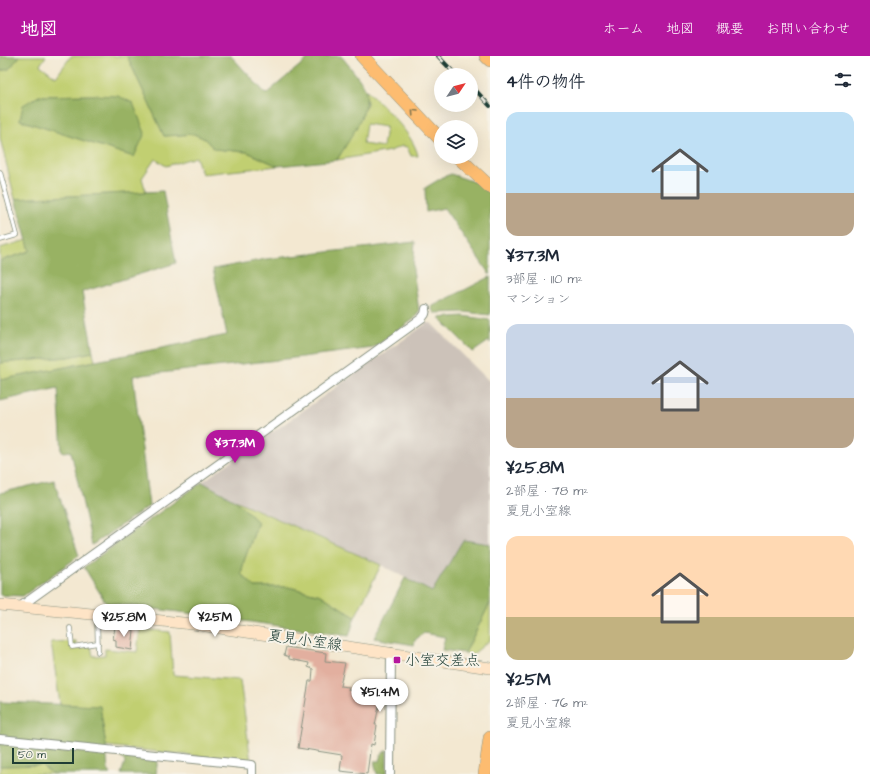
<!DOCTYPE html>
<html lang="ja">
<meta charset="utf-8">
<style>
body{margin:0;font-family:"Architects Daughter","Klee One",sans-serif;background:#f2f2f3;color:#1f2937;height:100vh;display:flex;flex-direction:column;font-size:15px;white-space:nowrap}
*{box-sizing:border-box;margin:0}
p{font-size:13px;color:#747a83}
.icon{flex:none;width:22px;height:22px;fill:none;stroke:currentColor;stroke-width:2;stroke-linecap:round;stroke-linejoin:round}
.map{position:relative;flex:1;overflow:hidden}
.details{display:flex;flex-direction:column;background:#fff;width:380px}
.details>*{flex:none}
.needle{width:26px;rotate:55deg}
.controls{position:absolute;left:434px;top:12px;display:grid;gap:8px}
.controls a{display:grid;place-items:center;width:44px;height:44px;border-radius:50%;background:#fff;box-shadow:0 4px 16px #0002;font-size:20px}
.scale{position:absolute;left:12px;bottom:10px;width:62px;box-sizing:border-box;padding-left:4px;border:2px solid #1f3d34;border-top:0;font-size:11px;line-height:14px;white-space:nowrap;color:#1f3d34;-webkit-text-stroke:3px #f7f3e8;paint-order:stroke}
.price{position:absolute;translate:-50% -34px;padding:0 9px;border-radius:14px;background:#fff;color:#222;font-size:13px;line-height:26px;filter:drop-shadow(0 1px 2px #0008)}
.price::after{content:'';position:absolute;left:50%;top:24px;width:12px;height:9px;margin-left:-6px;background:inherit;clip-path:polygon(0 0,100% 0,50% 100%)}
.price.active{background:#b5179e;color:#fff}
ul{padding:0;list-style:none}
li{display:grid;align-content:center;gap:8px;height:212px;padding:0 16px}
li span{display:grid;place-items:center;height:124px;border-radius:12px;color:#555}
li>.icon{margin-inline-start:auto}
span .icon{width:72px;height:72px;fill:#fffc;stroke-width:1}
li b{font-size:17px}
h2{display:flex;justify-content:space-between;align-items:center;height:48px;padding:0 16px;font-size:17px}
header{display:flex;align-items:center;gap:24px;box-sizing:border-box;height:56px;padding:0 20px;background:#b5179e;color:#fff}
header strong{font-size:19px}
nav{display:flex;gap:22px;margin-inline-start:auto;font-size:14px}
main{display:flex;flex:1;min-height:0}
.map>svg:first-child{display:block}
.industrial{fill:#ccc2b9}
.green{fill:#c1cf71;stroke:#708652;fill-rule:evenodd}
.forest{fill:#98b263;stroke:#5c784c}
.building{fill:#e2af9f}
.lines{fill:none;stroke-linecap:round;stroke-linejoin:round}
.service-casing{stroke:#899282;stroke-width:5.5}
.minor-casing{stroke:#899282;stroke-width:10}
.secondary-casing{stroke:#899282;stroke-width:12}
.trunk-casing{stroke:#899282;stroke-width:14}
.service{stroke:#fff;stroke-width:4}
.minor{stroke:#fff;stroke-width:8}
.secondary{stroke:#fee4c6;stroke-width:11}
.trunk{stroke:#fdbc70;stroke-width:13}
.rail-casing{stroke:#1f3d34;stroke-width:4}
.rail{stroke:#f7f3e8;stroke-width:2.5;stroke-dasharray:8;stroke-linecap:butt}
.oneway{stroke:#83764f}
.poi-dot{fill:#b5179e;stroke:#f7f3e8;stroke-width:1.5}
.labels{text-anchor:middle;stroke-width:4;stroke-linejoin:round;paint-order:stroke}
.street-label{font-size:15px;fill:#1f3d34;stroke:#f7f3e8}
.poi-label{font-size:15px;fill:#1f3d34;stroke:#f7f3e8;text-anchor:start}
</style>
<header>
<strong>地図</strong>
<nav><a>ホーム</a><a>地図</a><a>概要</a><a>お問い合わせ</a></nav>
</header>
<main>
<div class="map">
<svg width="490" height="718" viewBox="0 0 490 718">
<rect width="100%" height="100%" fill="#f7f3e8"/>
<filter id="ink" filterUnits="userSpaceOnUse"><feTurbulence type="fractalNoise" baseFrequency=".025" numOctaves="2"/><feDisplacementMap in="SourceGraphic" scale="8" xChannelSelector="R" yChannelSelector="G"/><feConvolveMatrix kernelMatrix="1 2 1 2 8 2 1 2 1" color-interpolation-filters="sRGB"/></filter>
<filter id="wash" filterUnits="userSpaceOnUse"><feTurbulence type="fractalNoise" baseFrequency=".012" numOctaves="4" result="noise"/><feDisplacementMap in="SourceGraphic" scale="16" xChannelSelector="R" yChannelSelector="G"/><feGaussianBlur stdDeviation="0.9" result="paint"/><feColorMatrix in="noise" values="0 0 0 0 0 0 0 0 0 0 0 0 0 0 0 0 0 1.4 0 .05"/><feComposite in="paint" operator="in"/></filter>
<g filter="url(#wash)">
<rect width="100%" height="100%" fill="#f3e8d1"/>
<path class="industrial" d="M427 267H431L490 326V488L463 484 432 536 381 509 235 444 202 426Z"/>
<g class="green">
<path d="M20 0H46L40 9 56 21 71 0H127L164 80 194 78 205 83 214 93 247 96 278 110 202 118 196 101 166 110 155 103 142 122 146 136 15 143 0 82V15L9 13ZM94 39 134 101 20 64 39 40Z"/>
<path d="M366 33C382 51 413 76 418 100H411L407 91 402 90 390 95 337 104 356 72 367 48ZM366 68 386 71 383 91 363 88Z"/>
<path d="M27 184 30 195 0 205V192Z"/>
<path d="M93 296 95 305 0 324V307L68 301Z"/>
<path d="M235 444 381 509 355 561 321 539 288 531H255L241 518 244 505 258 466Z"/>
<path d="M490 547V584L472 599 465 597Z"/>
<path d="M140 573 170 576 173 619 240 624 251 706 106 690 100 651 60 648 51 586 76 585 77 593 91 590 93 600 105 599V593L137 596Z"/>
<path d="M41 709 53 718H0V710Z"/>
</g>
<g class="forest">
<path d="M0 0H20L9 13 0 15Z"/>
<path d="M127 0H231L266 38 311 0H341C347 7 362 25 365 33 373 52 346 88 337 104L278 110 247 96 214 93 205 83 194 78 164 80Z"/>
<path d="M94 39 118 40 133 47 145 77 134 101 20 64 23 49 39 40Z"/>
<path d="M451 118 477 127 490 138V219L444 152 426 156 425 132 443 121Z"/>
<path d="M163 135 176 207 82 236 93 296 68 301 0 307V205L30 195 15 143Z"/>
<path d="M415 186 413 214 419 255 414 263 373 292 278 304 133 320 149 450 92 489 71 395 62 396 58 332 0 345V324L227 279 213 213 266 203Z"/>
<path d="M490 221V259L465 256 434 257 431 251Z"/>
<path d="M463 260 490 264V287L489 285 473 296 439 262Z"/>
<path d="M54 424 79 500 23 540 0 539V437Z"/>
<path d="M202 426 235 444 258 466 244 505 241 518 255 531H288L321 539 355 561 349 580 195 558 106 547 84 511Z"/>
<path d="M463 484 490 488V547L465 597 442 594 445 581 424 577 415 584 414 589 374 582 405 522 432 536Z"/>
<path d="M0 646 100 650 106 690 108 714 111 718H53L41 709 0 710Z"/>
<path d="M387 694V718H377L374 705H379L381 698Z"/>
<path d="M117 696 158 701 156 718H121L125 706Z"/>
</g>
<g id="blocks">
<g class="building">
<path d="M115 571 134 574 132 594 116 591V584L113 583Z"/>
<path d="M286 591 326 597 325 605 345 607 340 630 349 631 348 634 381 640 375 669H377L374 689 371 688 367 718 340 715 342 699 298 692 309 625H312L313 613 308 611 309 607 289 603V601L284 599Z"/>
</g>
</g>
</g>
<g filter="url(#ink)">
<use href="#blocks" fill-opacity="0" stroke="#899282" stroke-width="1"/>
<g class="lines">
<defs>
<g id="service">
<path d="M0 116 17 179 0 184"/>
<path d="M97 560 98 596"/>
<path d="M70 572 72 591 98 587"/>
</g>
<g id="minor">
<path d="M21 550 422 262 425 258 426 253"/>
<path d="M0 683 252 709V718"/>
<path d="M390 718 391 596"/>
</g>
<path id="secondary" d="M0 549 193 568 490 612"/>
<g id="trunk">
<path d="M362 0 441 84"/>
<path d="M486 0 490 4"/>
<path d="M458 101 490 131"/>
<path d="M485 718 490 682"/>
</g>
</defs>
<use href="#service" class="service-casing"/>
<use href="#minor" class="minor-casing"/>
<use href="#secondary" class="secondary-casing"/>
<use href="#trunk" class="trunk-casing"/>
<use href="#service" class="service"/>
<use href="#minor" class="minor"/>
<use href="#secondary" class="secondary"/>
<use href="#trunk" class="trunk"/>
<defs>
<g id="rail">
<path d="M438 0 456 19"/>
<path d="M471 29 490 50"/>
</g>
</defs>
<use href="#rail" class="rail-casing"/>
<use href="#rail" class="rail"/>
</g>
<defs><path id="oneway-chevron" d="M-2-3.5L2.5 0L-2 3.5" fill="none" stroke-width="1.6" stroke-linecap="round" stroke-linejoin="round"/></defs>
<use class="oneway" href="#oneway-chevron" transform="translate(414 56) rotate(-133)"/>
</g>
<rect class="poi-dot" x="393" y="600" width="8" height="8" rx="2"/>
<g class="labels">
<g class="street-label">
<text transform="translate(305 584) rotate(8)" y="5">夏見小室線</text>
</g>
<g class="poi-label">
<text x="405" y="609">小室交差点</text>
</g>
</g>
</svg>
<div class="controls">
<a><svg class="needle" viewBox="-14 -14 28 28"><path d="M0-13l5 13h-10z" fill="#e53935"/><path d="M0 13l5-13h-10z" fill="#747a83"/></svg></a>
<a><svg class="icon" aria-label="layers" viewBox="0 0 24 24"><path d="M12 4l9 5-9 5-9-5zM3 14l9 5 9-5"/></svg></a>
</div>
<div class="scale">50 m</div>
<b class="price active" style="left:235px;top:408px">¥37.3M</b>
<b class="price" style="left:124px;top:582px">¥25.8M</b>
<b class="price" style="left:215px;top:582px">¥25M</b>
<b class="price" style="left:380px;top:657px">¥51.4M</b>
</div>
<section class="details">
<h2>4件の物件<svg class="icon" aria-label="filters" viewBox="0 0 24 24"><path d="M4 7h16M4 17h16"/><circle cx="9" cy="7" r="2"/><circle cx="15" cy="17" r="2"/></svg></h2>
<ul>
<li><span style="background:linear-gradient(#bfe0f5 65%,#b9a48a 0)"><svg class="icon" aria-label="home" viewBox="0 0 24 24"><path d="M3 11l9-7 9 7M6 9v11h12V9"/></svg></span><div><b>¥37.3M</b><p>3部屋 · 110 m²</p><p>マンション</p></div></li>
<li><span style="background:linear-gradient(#c9d6e8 60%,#b9a48a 0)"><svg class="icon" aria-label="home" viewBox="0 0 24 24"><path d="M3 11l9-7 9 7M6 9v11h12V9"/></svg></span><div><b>¥25.8M</b><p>2部屋 · 78 m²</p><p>夏見小室線</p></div></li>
<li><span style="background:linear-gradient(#ffd9b3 65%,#c2b280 0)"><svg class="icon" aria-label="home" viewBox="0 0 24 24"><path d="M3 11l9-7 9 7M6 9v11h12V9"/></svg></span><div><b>¥25M</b><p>2部屋 · 76 m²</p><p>夏見小室線</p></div></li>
</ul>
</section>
</main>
